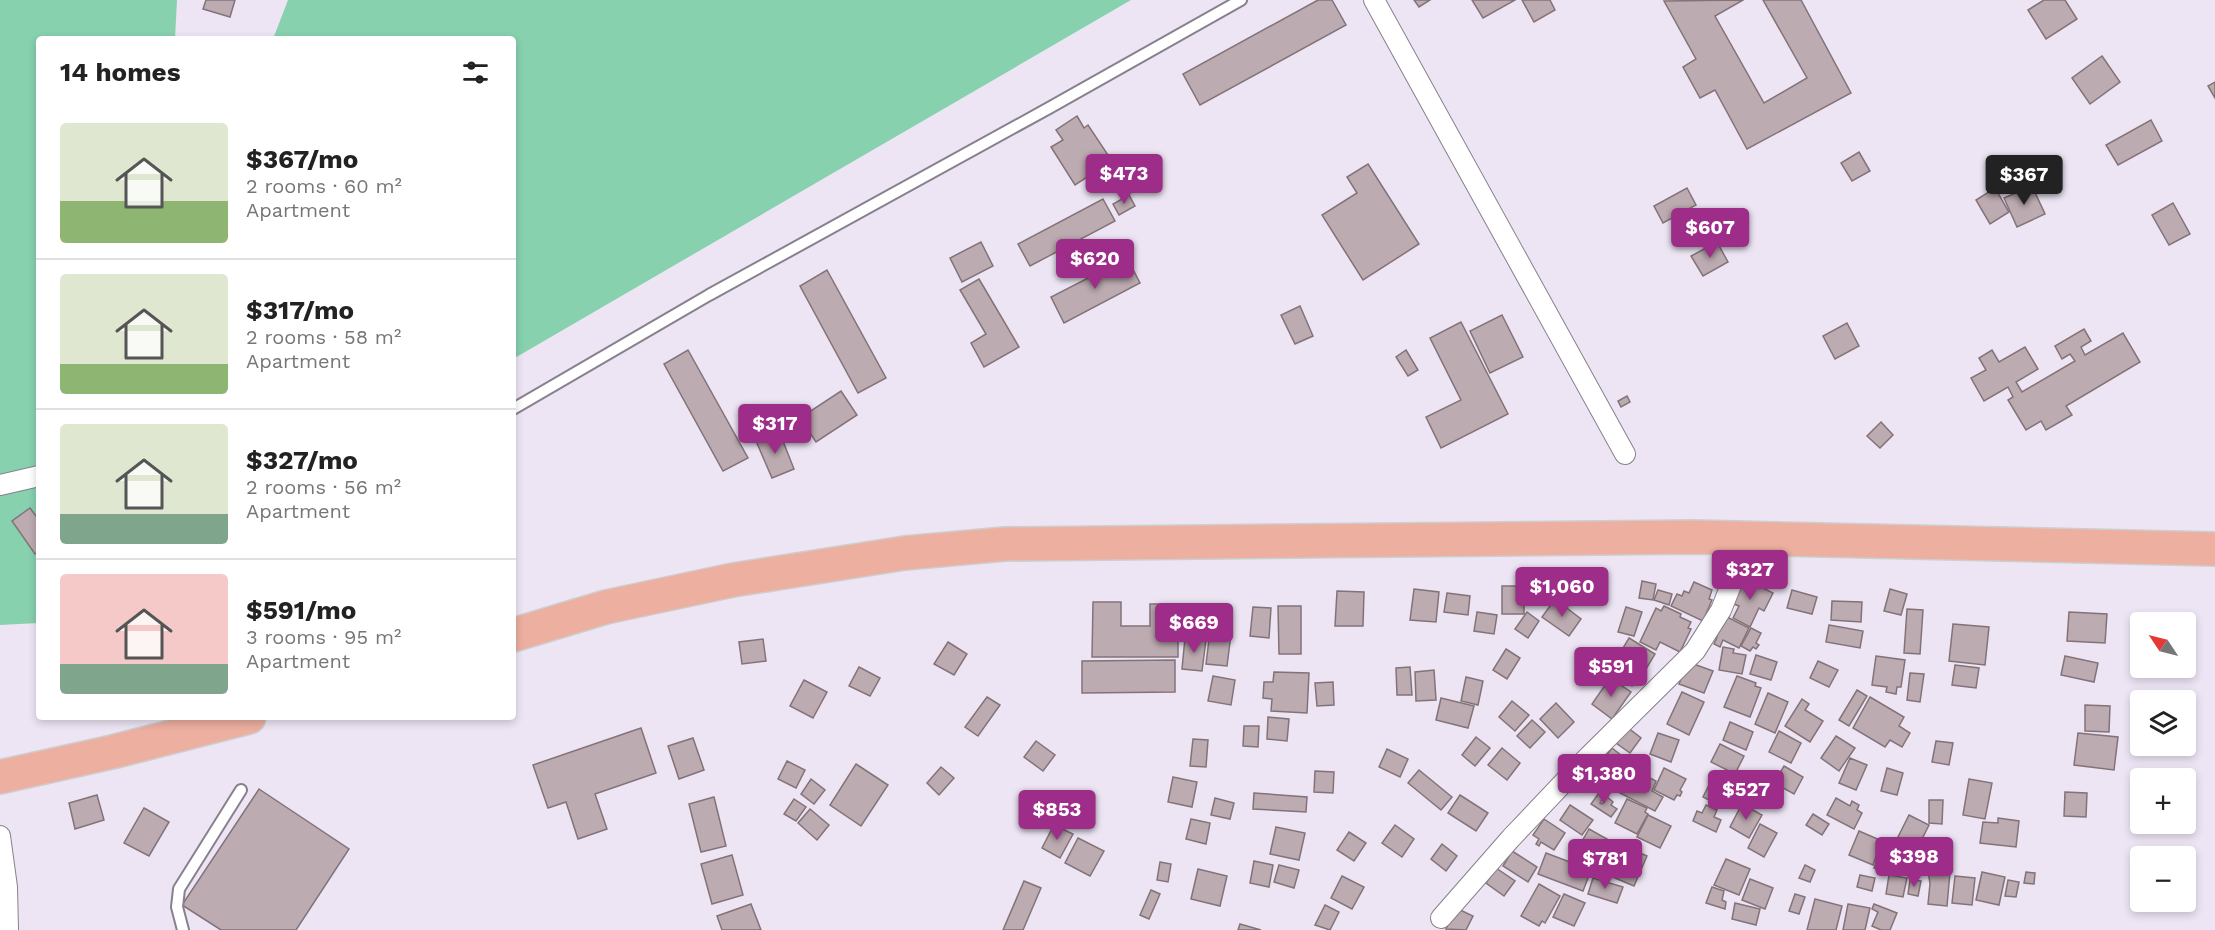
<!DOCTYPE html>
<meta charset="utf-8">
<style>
body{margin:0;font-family:"Work Sans",sans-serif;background:#f2f2f2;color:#222;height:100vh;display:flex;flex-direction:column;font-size:22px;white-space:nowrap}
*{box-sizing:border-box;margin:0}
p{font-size:20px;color:#767676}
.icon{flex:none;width:33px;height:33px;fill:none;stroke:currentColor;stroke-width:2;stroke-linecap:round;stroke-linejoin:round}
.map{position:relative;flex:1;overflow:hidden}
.sheet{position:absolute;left:36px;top:36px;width:480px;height:684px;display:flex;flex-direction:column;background:#fff;border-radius:6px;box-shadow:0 3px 9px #0003}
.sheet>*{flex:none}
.needle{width:39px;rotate:305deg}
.tools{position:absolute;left:2130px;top:612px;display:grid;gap:12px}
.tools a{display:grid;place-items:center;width:66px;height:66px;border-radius:6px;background:#fff;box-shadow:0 3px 9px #0003;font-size:30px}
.price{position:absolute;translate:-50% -51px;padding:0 14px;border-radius:6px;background:#9e2c89;color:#fff;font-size:20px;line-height:39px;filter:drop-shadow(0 2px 3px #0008)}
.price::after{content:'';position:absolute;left:50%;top:36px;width:18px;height:14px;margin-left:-9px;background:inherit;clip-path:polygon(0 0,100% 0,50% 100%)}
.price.active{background:#222;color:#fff}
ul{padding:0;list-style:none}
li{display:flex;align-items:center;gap:18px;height:150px;padding:0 24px}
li+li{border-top:2px solid #e0e0e0}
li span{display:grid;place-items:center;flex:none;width:168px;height:120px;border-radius:6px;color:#555}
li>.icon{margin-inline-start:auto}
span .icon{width:72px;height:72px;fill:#fffc;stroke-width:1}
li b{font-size:26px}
h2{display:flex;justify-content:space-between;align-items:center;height:72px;padding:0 24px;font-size:26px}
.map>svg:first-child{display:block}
.green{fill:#87d1af}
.building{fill:#bcabb0;stroke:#837379;stroke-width:1.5}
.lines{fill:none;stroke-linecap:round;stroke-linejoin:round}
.service-casing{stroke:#87808d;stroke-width:14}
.minor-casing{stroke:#87808d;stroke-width:22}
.trunk-casing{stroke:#cececf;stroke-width:36}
.service{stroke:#fff;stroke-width:10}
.minor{stroke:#fff;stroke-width:20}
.trunk{stroke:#ecafa0;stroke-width:33}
</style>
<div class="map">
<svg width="2215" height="930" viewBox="0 0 2215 930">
<rect width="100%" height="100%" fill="#ede5f4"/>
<g class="green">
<path d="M0 0H177L175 39H39V623L0 625Z"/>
<path d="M288 0H1131L513 359V39H273Z"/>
</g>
<g class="building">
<path d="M206 0H235L230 17 203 9Z"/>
<path d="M1318 0H1332L1346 25 1200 105 1183 74Z"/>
<path d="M1414 0H1430L1419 7Z"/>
<path d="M1472 0H1515L1483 18Z"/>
<path d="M1522 0H1550L1555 10 1534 22Z"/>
<path d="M1743 0 1715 16 1764 103 1807 78 1763 0H1801L1851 93 1747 149 1715 90 1700 98 1683 67 1696 59 1664 1Z"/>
<path d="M2044 0H2065L2077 19 2046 39 2028 10Z"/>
<path d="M2102 56 2120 82 2090 104 2072 78Z"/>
<path d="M2215 82V98L2208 86Z"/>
<path d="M1077 116 1084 128 1088 125 1112 161 1075 185 1051 147 1063 140 1056 130Z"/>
<path d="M2151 120 2162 141 2118 165 2106 145Z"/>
<path d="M1859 152 1870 171 1852 181 1841 163Z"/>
<path d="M1368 164 1419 244 1363 280 1322 215 1357 193 1347 177Z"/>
<path d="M2032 186 2045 214 2017 227 2004 198Z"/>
<path d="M1687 188 1696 205 1663 223 1654 206Z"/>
<path d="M1995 188 2009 212 1990 224 1976 200Z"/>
<path d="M1129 195 1135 206 1119 215 1113 204Z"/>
<path d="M1103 199 1115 221 1030 266 1018 244Z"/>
<path d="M2173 203 2190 234 2169 245 2152 215Z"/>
<path d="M981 242 993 266 962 282 950 258Z"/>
<path d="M1717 242 1728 262 1703 276 1691 256Z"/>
<path d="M1127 258 1140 283 1064 323 1051 297Z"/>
<path d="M827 270 886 378 858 393 800 286Z"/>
<path d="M979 279 1019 347 984 367 971 343 986 334 960 290Z"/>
<path d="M1300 306 1313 336 1295 344 1281 315Z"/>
<path d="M1502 315 1523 357 1490 373 1470 331Z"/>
<path d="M1461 322 1508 414 1441 448 1426 417 1461 400 1430 338Z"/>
<path d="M1847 323 1859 346 1835 359 1823 336Z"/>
<path d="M2084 329 2091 341 2081 347 2085 355 2123 333 2140 362 2066 406 2072 415 2046 430 2041 421 2026 430 2008 400 2013 397 2008 387 1984 401 1971 378 1986 370 1979 358 1992 350 1999 362 2025 347 2038 369 2016 382 2022 392 2075 361 2070 354 2062 359 2055 346Z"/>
<path d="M688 350 748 458 723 471 664 364Z"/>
<path d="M1406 350 1418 370 1408 376 1396 357Z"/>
<path d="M841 391 857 415 816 442 800 418Z"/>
<path d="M1627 396 1630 402 1621 407 1618 401Z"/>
<path d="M1881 422 1893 435 1880 448 1867 436Z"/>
<path d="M779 431 794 469 772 478 756 441Z"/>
<path d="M30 508 39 520V551L35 554 12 521Z"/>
<path d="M1743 578 1773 593 1764 611 1759 608 1750 627 1733 618 1739 606 1731 603Z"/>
<path d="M1642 581 1656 584 1653 600 1639 598Z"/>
<path d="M1694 582 1712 590 1709 599 1712 600 1703 621 1671 606 1677 594 1682 596 1684 591 1689 593Z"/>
<rect x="1502" y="586" width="22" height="28"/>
<path d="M1414 589 1439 592 1436 622 1410 620Z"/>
<path d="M1890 589 1907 594 1901 615 1884 611Z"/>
<path d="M1658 590 1672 594 1669 605 1654 600Z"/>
<path d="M1792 590 1817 597 1812 614 1787 608Z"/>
<path d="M1337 591 1364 592 1363 626H1335Z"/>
<path d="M1447 593 1470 596 1468 615 1444 612Z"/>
<path d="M1555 599 1581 619 1569 636 1542 617Z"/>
<path d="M1832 601 1862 602 1861 622 1831 620Z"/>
<path d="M1093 602H1121V626H1150V604H1178V657H1092Z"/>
<path d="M1278 606H1301V654H1279Z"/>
<path d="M1664 606 1681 614 1680 617 1691 622 1688 628 1691 629 1680 652 1660 642 1656 650 1640 642 1656 608 1661 611Z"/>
<path d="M1253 607 1271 608 1269 638 1250 636Z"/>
<path d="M1626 607 1642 612 1634 636 1618 632Z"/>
<path d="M1907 609 1923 610 1920 654 1904 653Z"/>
<path d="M1477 612 1497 615 1494 634 1474 631Z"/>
<path d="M1527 612 1539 621 1528 638 1515 629Z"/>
<path d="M2069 612 2107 614 2105 643 2067 641Z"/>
<path d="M1723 615 1749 628 1739 648 1723 640 1720 647 1714 644 1717 637 1713 635Z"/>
<path d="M1211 623 1232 626 1227 666 1206 664Z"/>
<path d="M1953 624 1989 627 1985 665 1949 661Z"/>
<path d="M1829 625 1863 631 1860 648 1826 642Z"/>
<path d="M1751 628 1761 633 1756 643 1759 645 1756 649 1753 647 1750 651 1741 646Z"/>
<path d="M1185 638 1206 640 1202 671 1182 669Z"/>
<path d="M1629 638 1655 654 1643 674 1617 658Z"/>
<path d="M763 639 766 661 742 664 739 642Z"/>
<path d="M948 642 967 654 954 675 934 664Z"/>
<path d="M1723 647 1734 649 1733 653 1746 655 1742 674 1719 670Z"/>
<path d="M1506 649 1520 658 1507 679 1493 670Z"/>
<path d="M1604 649 1615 656 1606 670 1595 664Z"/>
<path d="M1756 655 1777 662 1771 680 1750 674Z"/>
<path d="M1876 656 1905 660 1901 687H1897L1896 694 1886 692 1887 687 1872 685Z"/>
<path d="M2065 656 2098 663 2094 682 2061 675Z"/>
<path d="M1175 660V692L1082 693V661Z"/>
<path d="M1818 661 1838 670 1829 687 1810 678Z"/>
<path d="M1620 662 1639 675 1632 686 1612 673Z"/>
<path d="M1688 662 1713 671 1704 693 1679 684Z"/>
<path d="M1955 665 1979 668 1976 688 1952 685Z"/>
<path d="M859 667 880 678 870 696 849 686Z"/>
<path d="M1410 667 1412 695H1397L1396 668Z"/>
<path d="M1434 670 1436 700 1416 701 1415 672Z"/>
<path d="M1274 672 1309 673 1307 713 1271 711 1272 699 1263 698 1264 682H1273Z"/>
<path d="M1910 673 1924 674 1920 702 1907 700Z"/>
<path d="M1213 676 1235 680 1231 705 1208 701Z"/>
<path d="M1737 676 1756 683 1755 686 1761 688 1750 717 1724 707Z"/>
<path d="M1466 677 1483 681 1478 705 1461 701Z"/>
<path d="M1610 678 1631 692 1612 719 1592 704Z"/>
<path d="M804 680 827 692 813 718 790 706Z"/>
<path d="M1333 682 1334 705 1317 706 1315 683Z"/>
<path d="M1857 690 1867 696 1849 726 1839 720Z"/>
<path d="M1682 692 1704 702 1689 735 1667 724Z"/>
<path d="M1768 693 1788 702 1775 733 1755 724Z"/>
<path d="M987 697 1000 705 978 736 965 727Z"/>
<path d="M1870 697 1904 717 1899 726 1910 733 1902 747 1890 740 1885 747 1853 728Z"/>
<path d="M1441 698 1474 706 1468 728 1436 720Z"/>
<path d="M1802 699 1809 704 1805 710 1823 721 1810 742 1785 726Z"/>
<path d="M1512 701 1529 715 1515 731 1499 717Z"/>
<path d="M1556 703 1574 722 1558 738 1540 719Z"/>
<path d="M2085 705 2110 706 2109 732 2085 731Z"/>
<path d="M1268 717 1289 719 1287 741 1267 739Z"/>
<path d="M1532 720 1545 732 1530 748 1517 736Z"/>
<path d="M1730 722 1753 732 1746 750 1723 740Z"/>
<path d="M1244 726H1259L1258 747 1243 746Z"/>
<path d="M1627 727 1641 738 1630 753 1616 743Z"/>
<path d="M641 728 656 773 595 794 607 829 578 839 566 802 548 808 533 765Z"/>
<path d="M1779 731 1801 743 1791 763 1769 752Z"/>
<path d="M1658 733 1679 740 1671 762 1650 754Z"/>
<path d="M2078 733 2118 737 2114 770 2074 765Z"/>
<path d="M1836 736 1855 748 1839 771 1821 758Z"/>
<path d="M1476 737 1490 748 1475 766 1462 755Z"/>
<path d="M693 738 704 770 679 779 668 746Z"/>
<path d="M1193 739 1208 740 1206 767 1190 766Z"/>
<path d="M1036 741 1055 755 1043 771 1024 757Z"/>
<path d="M1936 741 1953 743 1949 765 1932 762Z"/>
<path d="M1720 744 1744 756 1735 774 1711 762Z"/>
<path d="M1502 748 1520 763 1507 780 1488 765Z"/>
<path d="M1612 748 1626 759 1619 767 1625 771 1619 778 1615 775 1613 778 1598 767Z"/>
<path d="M1387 749 1408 759 1400 777 1379 767Z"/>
<path d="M1850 758 1867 765 1856 790 1839 783Z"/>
<path d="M787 761 805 770 796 788 778 779Z"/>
<path d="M856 764 888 785 861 826 830 805Z"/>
<path d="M1784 766 1803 777 1794 794 1774 783Z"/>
<path d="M941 767 954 778 939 795 927 783Z"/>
<path d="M1628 767 1656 781 1652 791 1663 797 1655 811 1616 791Z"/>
<path d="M1664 768 1686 779 1680 790 1682 792 1680 796 1677 795 1674 800 1654 790Z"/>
<path d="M1887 768 1903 773 1897 795 1881 791Z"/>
<path d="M1419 770 1452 797 1441 810 1408 783Z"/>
<path d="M1315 771 1334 772 1333 793 1314 792Z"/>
<path d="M1714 775 1729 782 1718 805 1703 797Z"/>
<path d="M1173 777 1197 782 1192 807 1168 802Z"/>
<path d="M811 779 825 790 814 804 801 794Z"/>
<path d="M1969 779 1992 783 1985 819 1963 815Z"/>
<path d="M259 789 349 849 296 930H221L182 905Z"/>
<path d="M2065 792 2087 793 2086 817 2064 816Z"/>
<path d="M1254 793 1307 797 1306 812 1253 809Z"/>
<path d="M1599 793 1604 796 1600 803 1602 804 1607 797 1613 802 1611 805 1617 809 1611 817 1591 804Z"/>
<path d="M97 795 104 820 75 829 69 803Z"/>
<path d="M1460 795 1488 813 1476 831 1448 813Z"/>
<path d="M714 797 726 846 701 852 689 804Z"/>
<path d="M1215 798 1234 803 1230 819 1211 815Z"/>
<path d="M1836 798 1850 806 1852 801 1859 805 1857 810 1862 813 1854 829 1827 815Z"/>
<path d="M794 799 806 807 796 821 784 814Z"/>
<path d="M1627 799 1647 808 1645 812 1648 814 1637 834 1615 823Z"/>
<path d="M1929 800H1943L1942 824 1929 823Z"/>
<path d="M1742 804 1762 815 1749 838 1730 827Z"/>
<path d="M1570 805 1593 820 1582 835 1560 820Z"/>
<path d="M1706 805 1717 810 1714 817 1721 820 1716 832 1693 821 1697 811 1702 813Z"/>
<path d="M144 808 169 822 149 856 124 843Z"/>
<path d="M810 809 829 825 817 840 798 823Z"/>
<path d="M1813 814 1829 824 1822 835 1806 825Z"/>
<path d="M1648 815 1671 826 1660 848 1637 837Z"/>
<path d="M1909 815 1929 825 1915 853 1895 843Z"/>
<path d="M1998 818 2019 821 2016 847 1980 843 1983 822 1998 823Z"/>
<path d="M1191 819 1210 823 1206 844 1186 839Z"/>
<path d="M1544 819 1565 833 1554 850 1541 842 1539 846 1536 844 1539 839 1533 835Z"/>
<path d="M1760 824 1777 833 1764 857 1748 848Z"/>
<path d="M1054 825 1073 834 1060 858 1042 848Z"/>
<path d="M1395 825 1414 839 1402 857 1382 843Z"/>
<path d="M1276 827 1305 833 1299 860 1270 854Z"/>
<path d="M1589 829 1607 839 1591 867 1573 857Z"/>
<path d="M1859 831 1882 841 1873 865 1849 855Z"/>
<path d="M1349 832 1366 843 1354 861 1337 850Z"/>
<path d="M1078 838 1104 851 1090 876 1065 863Z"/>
<path d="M1607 843 1618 848 1606 877 1595 873Z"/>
<path d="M1442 844 1457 856 1446 871 1431 859Z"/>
<path d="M1621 845 1647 856 1634 886 1608 875Z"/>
<path d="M1929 846 1952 848 1950 868 1927 866Z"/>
<path d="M1512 851 1537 867 1528 882 1503 866Z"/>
<path d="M1546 853 1591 870 1583 891 1538 874Z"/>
<path d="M732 855 743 895 712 904 701 864Z"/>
<path d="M1726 859 1750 869 1739 895 1714 885Z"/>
<path d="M1877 859 1888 863 1884 872 1874 868Z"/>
<path d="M1254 861 1273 865 1269 887 1250 883Z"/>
<path d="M1160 862 1171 864 1168 882 1157 880Z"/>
<path d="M1279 865 1299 870 1294 888 1274 882Z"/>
<path d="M1805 865 1815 870 1810 882 1799 878Z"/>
<path d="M1496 868 1515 881 1504 896 1486 883Z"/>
<path d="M1198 869 1227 876 1220 906 1191 899Z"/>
<path d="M1928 870 1950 872 1947 906 1928 904 1930 884Z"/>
<path d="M1982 872 2005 877 1999 905 1976 900Z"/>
<path d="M2026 872 2035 873 2034 884 2024 883Z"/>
<path d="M1860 875 1875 878 1872 891 1857 887Z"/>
<path d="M1889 875 1907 878 1903 897 1886 894Z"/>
<path d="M1342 876 1364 887 1352 909 1331 898Z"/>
<path d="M1955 876 1975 878 1972 905 1952 903Z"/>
<path d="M1593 878 1623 887 1617 903 1588 894Z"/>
<path d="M1750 879 1773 888 1765 909 1742 900Z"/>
<path d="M1910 880 1921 881 1918 896 1908 894Z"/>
<path d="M2008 880 2019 882 2016 897 2005 896Z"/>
<path d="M1024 881 1041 888 1023 930H1003Z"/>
<path d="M1539 884 1560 896 1545 923 1542 921 1539 926 1521 916Z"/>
<path d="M1712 887 1724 891 1722 900 1726 902 1725 909 1706 903Z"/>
<path d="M1151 890 1160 894 1149 919 1140 915Z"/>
<path d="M1564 894 1585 903 1574 926 1553 917Z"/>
<path d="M1795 894 1805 897 1799 914 1789 911Z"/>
<path d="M1815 899 1842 906 1836 930H1807Z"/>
<path d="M1735 903 1760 909 1756 925 1732 919Z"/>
<path d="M751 904 761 930H722L717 916Z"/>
<path d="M1848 904 1870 908 1865 930H1843Z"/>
<path d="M1874 904 1897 913 1890 930H1881L1872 926 1878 912 1872 909Z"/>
<path d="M1325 905 1339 912 1330 930 1315 925Z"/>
<path d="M1456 908 1473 916 1466 930 1446 929Z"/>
<path d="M1240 924 1261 930H1238Z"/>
</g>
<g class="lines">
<defs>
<g id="service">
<path d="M513 409 709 295 1049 108 1241 0"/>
<path d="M183 930 177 907 179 889 241 790"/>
</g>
<g id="minor">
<path d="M1374 0 1625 454"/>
<path d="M0 485 39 476"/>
<path d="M0 836 7 887 8 930"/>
<path d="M1441 918 1511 838 1585 760 1695 651 1721 610 1737 570 1739 538"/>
</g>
<g id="trunk">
<path d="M513 635 606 607 733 580 905 553 1005 544 1694 537 2215 549"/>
<path d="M0 777 112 752 249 717"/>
</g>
</defs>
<use href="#service" class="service-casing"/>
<use href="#minor" class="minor-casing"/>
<use href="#trunk" class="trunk-casing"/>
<use href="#service" class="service"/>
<use href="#minor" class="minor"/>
<use href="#trunk" class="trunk"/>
</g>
</svg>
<div class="tools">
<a><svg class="needle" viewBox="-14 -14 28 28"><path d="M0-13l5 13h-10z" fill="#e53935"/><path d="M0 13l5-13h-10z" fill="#767676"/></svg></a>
<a><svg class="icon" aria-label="layers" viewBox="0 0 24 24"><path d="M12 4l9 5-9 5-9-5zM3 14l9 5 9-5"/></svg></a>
<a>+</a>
<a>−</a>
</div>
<b class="price" style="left:1124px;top:205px">$473</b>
<b class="price active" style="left:2024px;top:206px">$367</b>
<b class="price" style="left:1710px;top:259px">$607</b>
<b class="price" style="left:1095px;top:290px">$620</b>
<b class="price" style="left:775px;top:455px">$317</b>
<b class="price" style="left:1750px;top:601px">$327</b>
<b class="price" style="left:1562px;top:618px">$1,060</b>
<b class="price" style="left:1194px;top:654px">$669</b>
<b class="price" style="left:1611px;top:698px">$591</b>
<b class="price" style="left:1604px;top:805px">$1,380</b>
<b class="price" style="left:1746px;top:821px">$527</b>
<b class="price" style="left:1057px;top:841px">$853</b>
<b class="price" style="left:1914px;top:888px">$398</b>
<b class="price" style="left:1605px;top:890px">$781</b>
<section class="sheet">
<h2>14 homes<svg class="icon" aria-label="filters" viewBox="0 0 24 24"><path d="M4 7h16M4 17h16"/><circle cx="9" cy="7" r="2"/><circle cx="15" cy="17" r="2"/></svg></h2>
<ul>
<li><span style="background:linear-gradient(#dfe7d0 65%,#8fb573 0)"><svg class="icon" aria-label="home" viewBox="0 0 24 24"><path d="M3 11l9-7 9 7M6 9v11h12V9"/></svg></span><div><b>$367/mo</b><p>2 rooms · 60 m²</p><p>Apartment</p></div></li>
<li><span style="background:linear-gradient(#dfe7d0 75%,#8fb573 0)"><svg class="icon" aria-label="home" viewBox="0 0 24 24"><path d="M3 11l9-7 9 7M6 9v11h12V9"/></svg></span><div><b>$317/mo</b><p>2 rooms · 58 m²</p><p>Apartment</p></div></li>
<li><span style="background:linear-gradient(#dfe7d0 75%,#7fa58c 0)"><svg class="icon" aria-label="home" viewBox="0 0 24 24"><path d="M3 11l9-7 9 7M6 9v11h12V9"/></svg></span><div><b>$327/mo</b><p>2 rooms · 56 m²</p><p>Apartment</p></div></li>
<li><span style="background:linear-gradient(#f6c9c9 75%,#7fa58c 0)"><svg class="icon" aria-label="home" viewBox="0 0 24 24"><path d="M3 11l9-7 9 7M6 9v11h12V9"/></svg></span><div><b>$591/mo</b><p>3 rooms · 95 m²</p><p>Apartment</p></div></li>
</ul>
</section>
</div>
